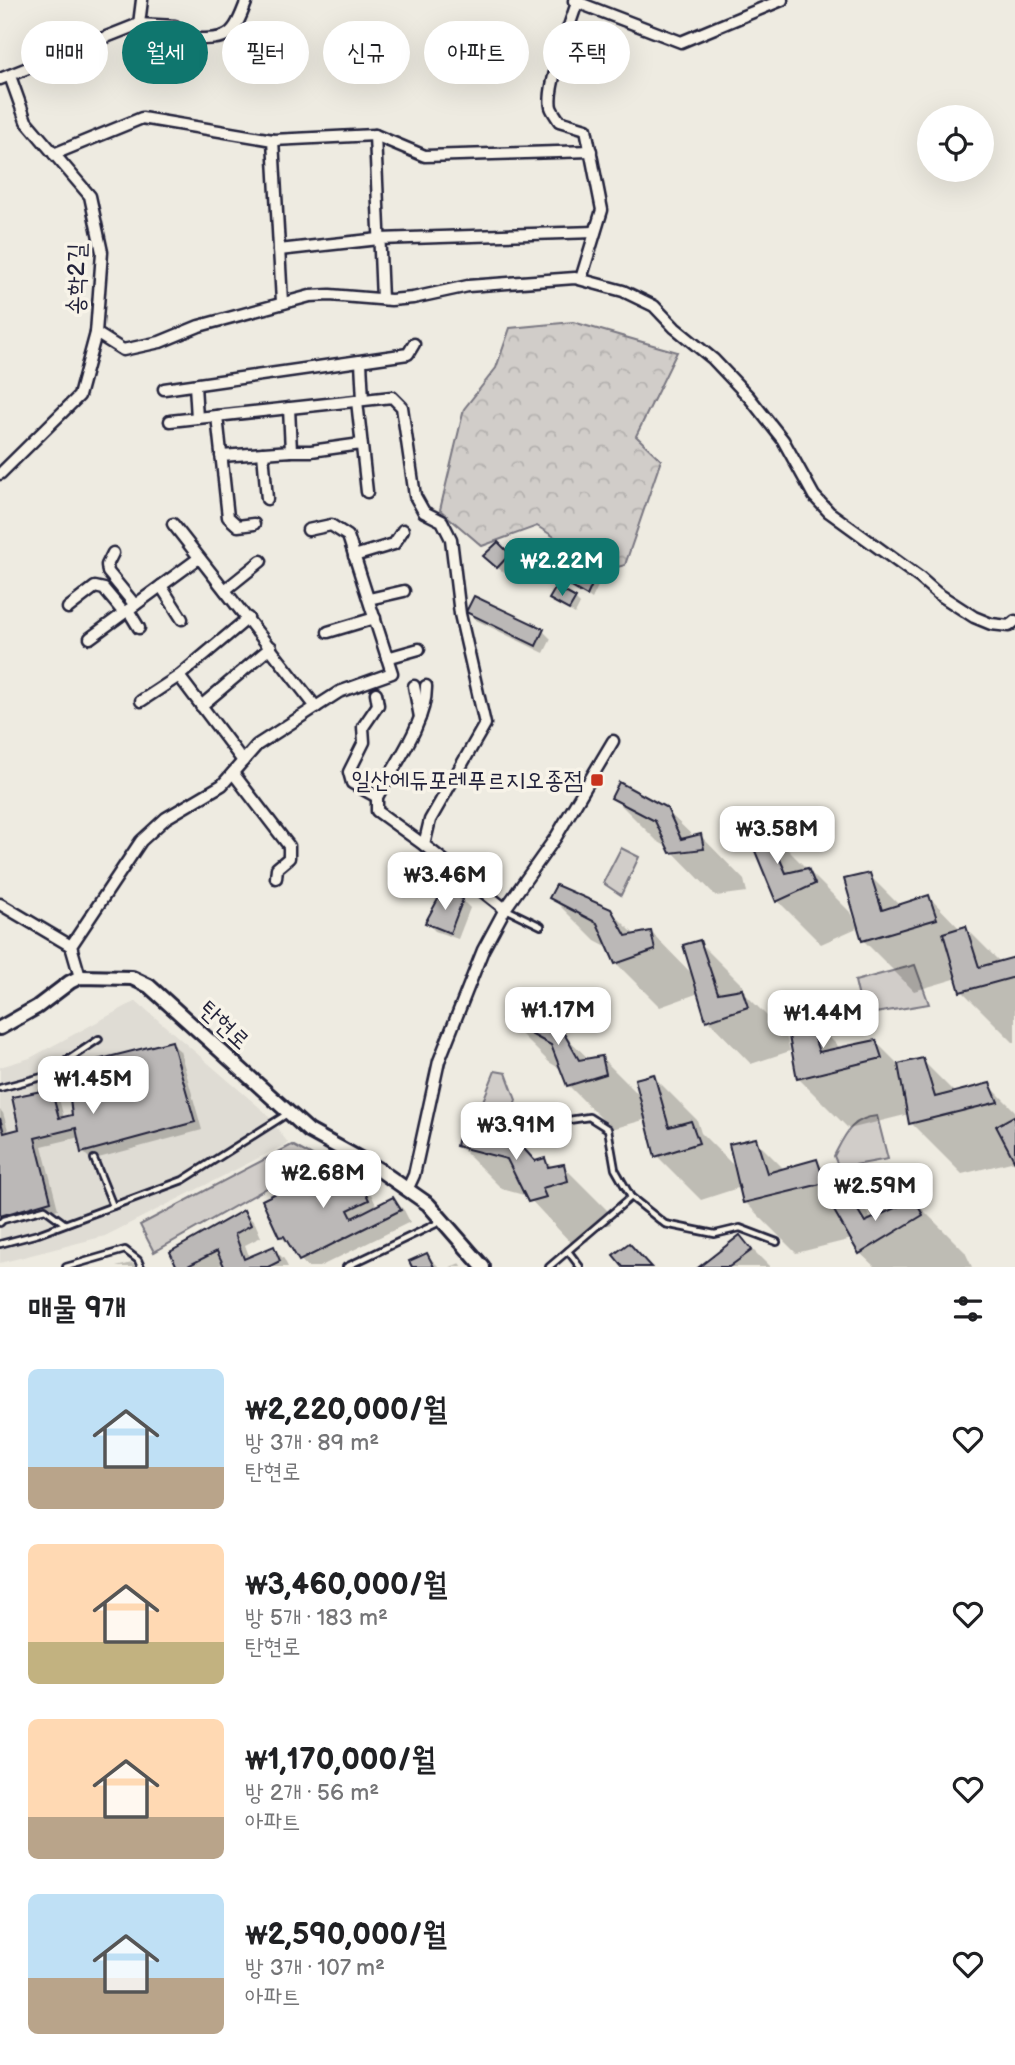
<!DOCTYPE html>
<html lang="ko">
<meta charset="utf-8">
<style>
body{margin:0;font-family:"Balsamiq Sans","Poor Story",sans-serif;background:#f2f2f2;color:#202124;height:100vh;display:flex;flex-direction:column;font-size:26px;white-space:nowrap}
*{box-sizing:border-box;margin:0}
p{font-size:23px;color:#757577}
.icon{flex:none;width:38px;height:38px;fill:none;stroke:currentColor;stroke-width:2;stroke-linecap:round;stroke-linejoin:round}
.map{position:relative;height:1267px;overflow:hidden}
.panel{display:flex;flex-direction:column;background:#fff;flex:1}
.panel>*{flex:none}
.banner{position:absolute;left:21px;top:21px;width:973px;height:63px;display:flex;gap:14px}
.tools{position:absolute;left:917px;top:105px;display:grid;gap:14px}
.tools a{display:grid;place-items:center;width:77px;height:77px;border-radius:50%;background:#fff;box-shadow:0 7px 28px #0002;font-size:35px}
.price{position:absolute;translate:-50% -60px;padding:0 16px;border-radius:14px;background:#fff;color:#222;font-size:23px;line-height:46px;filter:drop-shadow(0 2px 4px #0008)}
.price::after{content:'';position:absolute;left:50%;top:42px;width:21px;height:16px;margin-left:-10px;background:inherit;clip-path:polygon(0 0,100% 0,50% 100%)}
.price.selected{background:#0f766e;color:#fff}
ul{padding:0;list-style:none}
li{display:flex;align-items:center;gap:21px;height:175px;padding:0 28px}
li span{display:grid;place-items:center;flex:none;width:196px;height:140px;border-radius:10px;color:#555}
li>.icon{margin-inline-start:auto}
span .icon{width:84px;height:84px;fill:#fffc;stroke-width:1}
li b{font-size:30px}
h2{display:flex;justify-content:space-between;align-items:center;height:84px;padding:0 28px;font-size:30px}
.tag{padding:0 24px;border-radius:32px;background:#fff;box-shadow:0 7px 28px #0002;font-size:24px;line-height:63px}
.tag.selected{background:#0f766e;color:#fff}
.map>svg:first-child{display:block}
.built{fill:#dfdcd4}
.forest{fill:url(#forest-crowns);stroke:#7a7882;stroke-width:2}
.park{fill:#d1cdc9;stroke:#7a7882;stroke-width:2}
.shadow{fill:#0003}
.building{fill:#bbb8b7;stroke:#22223b;stroke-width:2}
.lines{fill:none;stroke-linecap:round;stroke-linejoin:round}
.service-casing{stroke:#22223b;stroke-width:10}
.minor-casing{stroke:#22223b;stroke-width:15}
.secondary-casing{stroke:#22223b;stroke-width:18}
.service{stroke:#f7f3e8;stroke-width:4.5}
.minor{stroke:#f7f3e8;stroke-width:10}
.secondary{stroke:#f7f3e8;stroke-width:12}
.poi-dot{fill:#c8321e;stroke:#f7f3e8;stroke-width:2.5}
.labels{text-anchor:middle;stroke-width:7;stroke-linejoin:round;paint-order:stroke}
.street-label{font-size:24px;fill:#22223b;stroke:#f7f3e8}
.poi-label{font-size:24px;fill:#22223b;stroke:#f7f3e8;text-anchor:end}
</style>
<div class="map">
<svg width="1015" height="1267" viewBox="0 0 1015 1267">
<defs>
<pattern id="forest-crowns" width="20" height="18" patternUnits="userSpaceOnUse" patternTransform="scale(1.75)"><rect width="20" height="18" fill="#d1cdc9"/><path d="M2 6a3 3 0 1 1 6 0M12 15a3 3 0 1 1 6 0" fill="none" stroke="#b3b0ae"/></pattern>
</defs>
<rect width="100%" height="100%" fill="#eeebe1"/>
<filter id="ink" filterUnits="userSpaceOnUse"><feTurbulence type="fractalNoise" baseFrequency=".0143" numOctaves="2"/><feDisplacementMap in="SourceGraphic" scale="14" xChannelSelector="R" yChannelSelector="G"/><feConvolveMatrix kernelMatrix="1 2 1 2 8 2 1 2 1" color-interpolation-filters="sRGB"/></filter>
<g filter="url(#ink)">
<path class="built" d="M136 1001 266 1113 288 1143 105 1236 0 1263V1067L30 1058Z"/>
<path class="forest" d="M573 322 677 352 636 436 661 460 625 565 607 570 537 526 482 546 440 510 464 409 496 368 510 328Z"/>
<g class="park">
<path d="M621 848 639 857 621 895 603 883Z"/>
<path d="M915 965 929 1004 863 1015 855 981Z"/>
<path d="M495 1071 506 1073 516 1100 511 1118 481 1106Z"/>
<path d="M877 1116 888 1159 839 1168 834 1156C845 1135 851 1118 877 1116Z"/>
<path d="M292 1145 318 1159 154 1252 140 1225Z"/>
</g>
<g class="shadow">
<path d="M498 544 514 561 503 572 490 561Z"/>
<path d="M594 579 599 584 592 599 572 585Z"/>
<path d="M551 599H575L580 604 575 614Z"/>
<path d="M468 612 543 631 551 639 544 653 476 620Z"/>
<path d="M613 797 666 810 694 837 701 836 744 880 747 892 716 896 669 848 657 841Z"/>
<path d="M763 825 852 914 856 924 858 923 869 875 900 906 929 897 960 929 966 928 1001 963 1015 959V1042H1013L962 991 958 978 914 991 863 940 859 927 821 944 778 901Z"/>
<path d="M551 897 610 910 636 936 651 932 694 976 699 942 743 986 747 996 786 1035 790 1051 751 1064 708 1020 699 993 660 1007 616 963 610 949 595 941Z"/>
<path d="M462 900 470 908 458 939 435 931 427 923Z"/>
<path d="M805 1013 841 1049 875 1041 899 1065 922 1060 956 1094 989 1085 1015 1111V1161L962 1174 911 1123 909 1114 849 1129 798 1078Z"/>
<path d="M505 1018 561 1032 590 1060 602 1058 641 1097 653 1076 697 1120 701 1133 737 1169 755 1140 785 1170 816 1161 867 1212 871 1221 914 1201 965 1252 972 1267H875L860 1253 852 1239 796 1253 745 1202 741 1187 701 1200 657 1156 647 1119 612 1129 568 1085 562 1070 549 1062Z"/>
<path d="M171 1043 180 1051 202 1130 91 1160 83 1152 80 1137 42 1146 58 1209 0 1226V1110L3 1113 9 1133 21 1130 50 1091 59 1099 64 1118 74 1116Z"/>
<path d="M458 1145 537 1163 545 1160 553 1168 563 1166 607 1210 611 1224 585 1232 589 1241 573 1245 527 1196 502 1189Z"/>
<path d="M353 1169 365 1181 377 1207 393 1199 404 1210 410 1222 319 1267H307L281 1236Z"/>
<path d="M244 1212 255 1223 261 1237 245 1245 250 1259 273 1248 284 1259 288 1267H226L224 1263 217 1267H178Z"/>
<path d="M740 1237 770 1267H702Z"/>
<path d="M427 1255 439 1267H414Z"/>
<path d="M132 1263 136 1267H116Z"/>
<path d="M460 1263 463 1267H450Z"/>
</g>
<g class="building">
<path d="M498 542 510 554 497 568 483 556Z"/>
<path d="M577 569 595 578 587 596 570 586Z"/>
<path d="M556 587 576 598 569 610 549 599Z"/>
<path d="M474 596 544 629 536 646 466 612Z"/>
<path d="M619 782 667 808 681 839 701 834 704 849 670 853 655 821 611 798Z"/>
<path d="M764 823 786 873 808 868 815 884 776 902 746 829Z"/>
<path d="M870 873 882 910 929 895 937 919 862 941 844 879Z"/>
<path d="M556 885 611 909 626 936 651 931 655 950 615 964 597 923 549 898Z"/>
<path d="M443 890 463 899 450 933 425 923Z"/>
<path d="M966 926 979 967 1015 957V977L960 992 943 933Z"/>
<path d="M700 940 718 993 742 989 748 1007 706 1021 683 945Z"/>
<path d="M510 1004 562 1030 579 1060 602 1056 606 1074 567 1086 551 1045 503 1019Z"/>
<path d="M805 1011 819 1052 876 1040 882 1058 797 1079 785 1015Z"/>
<path d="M172 1041 195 1122 81 1153 76 1128 35 1138 51 1201 0 1216V1118L4 1133 19 1129 12 1097 51 1089 59 1118 72 1115 67 1075 82 1071 81 1064Z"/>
<path d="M923 1058 935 1097 990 1083 998 1102 909 1124 898 1064Z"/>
<path d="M654 1074 669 1127 691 1121 699 1143 655 1157 635 1079Z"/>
<path d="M1014 1116 1015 1119V1162L996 1126Z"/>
<path d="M460 1127 517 1141 535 1161 545 1158 548 1167 564 1164 568 1181 542 1188 546 1197 528 1202 507 1159 456 1146Z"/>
<path d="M756 1138 767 1173 817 1159 825 1183 743 1203 729 1144Z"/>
<path d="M341 1161 354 1168 369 1200 348 1210 352 1218 393 1197 401 1210 299 1261 284 1236 279 1237 262 1200Z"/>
<path d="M851 1199 865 1222 914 1199 923 1215 859 1254 833 1209Z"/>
<path d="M244 1210 251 1225 235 1234 244 1259 274 1246 280 1261 268 1267H222L224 1266 217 1251 186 1267H177L170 1252Z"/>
<path d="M740 1235 752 1250 729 1267H699Z"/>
<path d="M629 1243 651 1267H623L613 1255Z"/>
<path d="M427 1253 434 1267H412L409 1261Z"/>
</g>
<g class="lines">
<defs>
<g id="service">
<path d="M506 909 541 926"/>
<path d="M0 1088 42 1077 99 1039"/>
<path d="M560 1129 569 1120 589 1117 608 1129 615 1169 631 1197 665 1224 715 1234 740 1228 777 1242"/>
<path d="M94 1159 113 1206"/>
<path d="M0 1223 3 1220 45 1209 64 1223"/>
<path d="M0 1244 38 1234 183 1180 287 1114"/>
<path d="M568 1251 580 1267"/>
<path d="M66 1267 125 1250 138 1260 141 1267"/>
<path d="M346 1267 440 1222"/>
<path d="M549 1267 631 1197"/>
</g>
<g id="minor">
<path d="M578 0C571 21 546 87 551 107 552 111 557 117 559 121L586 129 602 210 581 279"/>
<path d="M574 1 681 42 782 0"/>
<path d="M139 24 175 26"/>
<path d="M187 39C229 39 232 40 247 0"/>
<path d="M0 79 139 24 142 0"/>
<path d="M375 135 382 299"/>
<path d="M273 140 282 302"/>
<path d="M54 154 142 118 273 140 375 135 425 156 591 151"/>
<path d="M279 250 379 239 595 232"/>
<path d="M96 333 123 350 160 342 199 326 310 296 330 295 391 300 413 298 468 286 575 278 623 291 654 306 675 328 713 359 749 397 783 440 814 496 829 512 920 578 937 593 974 617 991 624 1009 626 1015 621"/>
<path d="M361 362 363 400"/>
<path d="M195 385 197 418"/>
<path d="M164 389 408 354 414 344"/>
<path d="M357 401 367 492"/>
<path d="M217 416 228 517 238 526 254 524"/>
<path d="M170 421 392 397 402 407 415 496 424 512 442 521 451 539 460 614 485 724 430 820 424 845 505 909"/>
<path d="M288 451H311L361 444"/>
<path d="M263 453 267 499"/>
<path d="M221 456 291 451 289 408"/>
<path d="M0 474 79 396 96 333 102 252 90 196 26 121 10 76"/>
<path d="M173 524 316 707"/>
<path d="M113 553 107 565 108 572 135 605"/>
<path d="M354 556 394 544 403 530"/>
<path d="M161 586 182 619"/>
<path d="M225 590 261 561"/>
<path d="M369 599 404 591"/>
<path d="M68 608 95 587 104 589 124 613"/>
<path d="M128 610 139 628"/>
<path d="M328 632 375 618"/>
<path d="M90 638 199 558"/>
<path d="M387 658 419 649"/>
<path d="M414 686 420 717"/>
<path d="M376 693 378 705 363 727 364 742 349 772 352 783 377 797"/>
<path d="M141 701 179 676"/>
<path d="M201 706 271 647"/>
<path d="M243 761 179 676 248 618"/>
<path d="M233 773 289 846V858L277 868 276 878"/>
<path d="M424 845 377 811V797C394 766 427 722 426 686"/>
<path d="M0 904 71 946"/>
<path d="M80 977 71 946 141 841 166 818 222 785 257 745 339 692 392 673 348 536 331 525 308 530"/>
<path d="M408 1188 414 1175 439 1061 483 950 505 909 556 837 613 741"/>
</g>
<path id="secondary" d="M0 1028 37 1007 70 982 80 977 132 978 149 986 309 1131 378 1169 428 1204 483 1267"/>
</defs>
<use href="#service" class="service-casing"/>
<use href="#minor" class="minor-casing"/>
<use href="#secondary" class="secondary-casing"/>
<use href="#service" class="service"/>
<use href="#minor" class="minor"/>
<use href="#secondary" class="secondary"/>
</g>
</g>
<rect class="poi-dot" x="590" y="773" width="14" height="14" rx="3.5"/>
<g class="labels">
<g class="street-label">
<text transform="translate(76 279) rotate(-89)" y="8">송학2길</text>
<text transform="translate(225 1025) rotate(43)" y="8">탄현로</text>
</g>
<g class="poi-label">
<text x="583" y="788">일산에듀포레푸르지오종점</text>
</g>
</g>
</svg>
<div class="tools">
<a><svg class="icon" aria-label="locate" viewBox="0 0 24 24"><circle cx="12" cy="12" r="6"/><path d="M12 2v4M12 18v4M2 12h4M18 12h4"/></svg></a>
</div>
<b class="price selected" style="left:562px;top:598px">₩2.22M</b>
<b class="price" style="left:777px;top:866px">₩3.58M</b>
<b class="price" style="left:445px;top:912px">₩3.46M</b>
<b class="price" style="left:558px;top:1047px">₩1.17M</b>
<b class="price" style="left:823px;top:1050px">₩1.44M</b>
<b class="price" style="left:93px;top:1116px">₩1.45M</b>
<b class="price" style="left:516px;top:1162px">₩3.91M</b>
<b class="price" style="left:323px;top:1210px">₩2.68M</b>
<b class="price" style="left:875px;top:1223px">₩2.59M</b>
<div class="banner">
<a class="tag">매매</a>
<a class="tag selected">월세</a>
<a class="tag">필터</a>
<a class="tag">신규</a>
<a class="tag">아파트</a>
<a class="tag">주택</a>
</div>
</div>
<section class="panel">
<h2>매물 9개<svg class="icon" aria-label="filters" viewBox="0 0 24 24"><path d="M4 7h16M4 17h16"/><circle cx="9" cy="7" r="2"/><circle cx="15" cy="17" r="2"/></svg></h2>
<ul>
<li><span style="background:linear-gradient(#bfe0f5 70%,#b9a48a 0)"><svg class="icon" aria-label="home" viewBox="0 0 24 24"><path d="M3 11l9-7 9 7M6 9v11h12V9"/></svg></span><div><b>₩2,220,000/월</b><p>방 3개 · 89 m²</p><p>탄현로</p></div><svg class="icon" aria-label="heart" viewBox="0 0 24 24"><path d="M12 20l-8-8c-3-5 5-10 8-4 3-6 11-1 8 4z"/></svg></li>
<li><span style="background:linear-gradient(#ffd9b3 70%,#c2b280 0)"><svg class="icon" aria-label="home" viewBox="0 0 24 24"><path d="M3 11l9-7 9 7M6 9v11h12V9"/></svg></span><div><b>₩3,460,000/월</b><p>방 5개 · 183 m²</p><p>탄현로</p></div><svg class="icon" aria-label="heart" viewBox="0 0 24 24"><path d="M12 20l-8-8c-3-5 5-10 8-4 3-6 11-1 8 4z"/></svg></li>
<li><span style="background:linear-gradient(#ffd9b3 70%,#b9a48a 0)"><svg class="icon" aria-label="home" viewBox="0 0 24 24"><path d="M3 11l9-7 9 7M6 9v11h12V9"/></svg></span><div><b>₩1,170,000/월</b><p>방 2개 · 56 m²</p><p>아파트</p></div><svg class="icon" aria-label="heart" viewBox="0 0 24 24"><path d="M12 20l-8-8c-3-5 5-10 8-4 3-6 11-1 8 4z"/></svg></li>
<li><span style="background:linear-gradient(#bfe0f5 60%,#b9a48a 0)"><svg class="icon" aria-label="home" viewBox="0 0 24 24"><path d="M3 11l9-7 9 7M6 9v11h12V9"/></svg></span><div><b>₩2,590,000/월</b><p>방 3개 · 107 m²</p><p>아파트</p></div><svg class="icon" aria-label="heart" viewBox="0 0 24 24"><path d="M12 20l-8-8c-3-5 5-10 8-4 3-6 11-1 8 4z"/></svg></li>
</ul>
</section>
